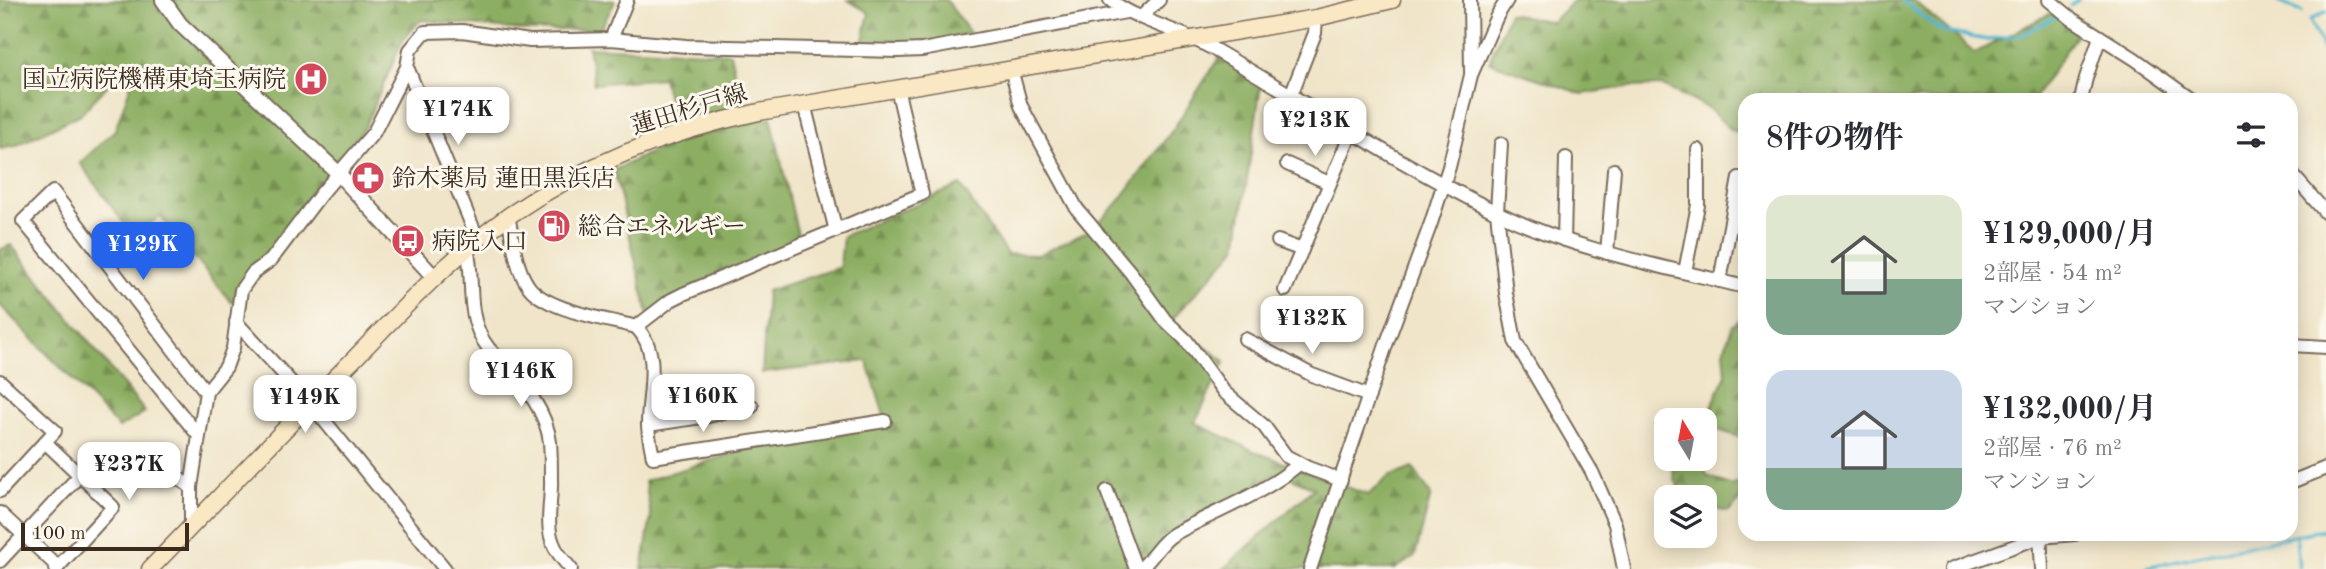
<!DOCTYPE html>
<html lang="ja">
<meta charset="utf-8">
<style>
body{margin:0;font-family:"Old Standard TT","Noto Serif JP",serif;background:#f7f7f7;color:#2b2b33;height:100vh;display:flex;flex-direction:column;font-size:26px;white-space:nowrap}
*{box-sizing:border-box;margin:0}
p{font-size:23px;color:#7c7c81}
.icon{flex:none;width:38px;height:38px;fill:none;stroke:currentColor;stroke-width:2;stroke-linecap:round;stroke-linejoin:round}
.map{position:relative;flex:1;overflow:hidden}
.side{position:absolute;left:1738px;top:93px;width:560px;height:448px;display:flex;flex-direction:column;background:#fff;border-radius:21px;box-shadow:0 4px 18px #0003}
.side>*{flex:none}
.needle{width:46px;rotate:350deg}
.controls{position:absolute;left:1654px;top:408px;display:grid;gap:14px}
.controls a{display:grid;place-items:center;width:63px;height:63px;border-radius:14px;background:#fff;box-shadow:0 4px 18px #0003;font-size:35px}
.scale{position:absolute;left:21px;bottom:18px;width:168px;box-sizing:border-box;padding-left:7px;border:4px solid #3b2a1e;border-top:0;font-size:19px;line-height:24px;white-space:nowrap;color:#3b2a1e;-webkit-text-stroke:5px #fbf7ec;paint-order:stroke}
.price{position:absolute;translate:-50% -60px;padding:0 16px;border-radius:14px;background:#fff;color:#222;font-size:23px;line-height:46px;filter:drop-shadow(0 2px 4px #0008)}
.price::after{content:'';position:absolute;left:50%;top:42px;width:21px;height:16px;margin-left:-10px;background:inherit;clip-path:polygon(0 0,100% 0,50% 100%)}
.price.selected{background:#2563eb;color:#fff}
ul{padding:0;list-style:none}
li{display:flex;align-items:center;gap:21px;height:175px;padding:0 28px}
li span{display:grid;place-items:center;flex:none;width:196px;height:140px;border-radius:21px;color:#555}
li>.icon{margin-inline-start:auto}
span .icon{width:84px;height:84px;fill:#fffc;stroke-width:1}
li b{font-size:30px}
h2{display:flex;justify-content:space-between;align-items:center;height:84px;padding:0 28px;font-size:30px}
.map>svg:first-child{display:block}
.forest{fill:url(#forest-firs);stroke:#646c40;stroke-width:2}
.lines{fill:none;stroke-linecap:round;stroke-linejoin:round}
.stream{stroke:#50b4ce;stroke-width:3.5}
.minor-casing{stroke:#7a6b5a;stroke-width:16}
.tertiary-casing{stroke:#7a6b5a;stroke-width:18}
.secondary-casing{stroke:#7a6b5a;stroke-width:19}
.minor{stroke:#fff;stroke-width:12}
.tertiary{stroke:#fff;stroke-width:14}
.secondary{stroke:#fae7c3;stroke-width:16}
.labels{text-anchor:middle;stroke-width:6;stroke-linejoin:round;paint-order:stroke}
.poi-label{font-size:24px;fill:#3b2a1e;stroke:#fbf7ec;text-anchor:start}
.street-label{font-size:24px;fill:#3b2a1e;stroke:#fbf7ec}
</style>
<div class="map">
<svg width="2326" height="569" viewBox="0 0 2326 569">
<defs>
<pattern id="forest-firs" width="22" height="20" patternUnits="userSpaceOnUse" patternTransform="scale(1.75)"><rect width="22" height="20" fill="#8cae62"/><path d="M5 1l3.5 6h-7zM16 11l3.5 6h-7z" fill="#748e50"/></pattern>
</defs>
<rect width="100%" height="100%" fill="#fbf7ec"/>
<filter id="ink" filterUnits="userSpaceOnUse"><feTurbulence type="fractalNoise" baseFrequency=".0143" numOctaves="2"/><feDisplacementMap in="SourceGraphic" scale="14" xChannelSelector="R" yChannelSelector="G"/><feConvolveMatrix kernelMatrix="1 2 1 2 8 2 1 2 1" color-interpolation-filters="sRGB"/></filter>
<filter id="wash" filterUnits="userSpaceOnUse"><feTurbulence type="fractalNoise" baseFrequency=".00686" numOctaves="4" result="noise"/><feDisplacementMap in="SourceGraphic" scale="28" xChannelSelector="R" yChannelSelector="G"/><feGaussianBlur stdDeviation="1.57" result="paint"/><feColorMatrix in="noise" values="0 0 0 0 0 0 0 0 0 0 0 0 0 0 0 0 0 1.4 0 .05"/><feComposite in="paint" operator="in"/></filter>
<g filter="url(#wash)">
<rect width="100%" height="100%" fill="#f0e5c9"/>
<g class="forest">
<path d="M0 0H614L615 2 600 29 530 31 421 20 403 40 365 126 232 303 160 216 133 236 80 163 115 130 136 70 117 75 81 114 15 146 0 149Z"/>
<path d="M848 0H946L970 33 921 46 862 45 869 13Z"/>
<path d="M1574 0H1913L1975 53 2051 13 2079 31 2033 100H1745V134L1731 130 1708 108 1663 86 1627 87 1582 94 1489 62 1509 13 1552 22Z"/>
<path d="M588 47 730 53 742 106 674 125 663 78 594 84Z"/>
<path d="M1220 56 1261 85 1237 247 1170 322 1225 361 1195 423 1256 452 1368 495 1388 477 1413 468 1431 495 1415 556 1395 569H1223L1314 488 1278 472 1134 569H642L651 517 645 481 741 451 887 425 867 361 762 373 767 291 840 267 843 236 960 185 1007 254 1038 255 1089 231 1118 203 1174 128Z"/>
<path d="M771 117 799 240 648 314 614 170 670 143Z"/>
<path d="M11 245 145 412 119 428 0 305V250Z"/>
<path d="M1745 315V439L1719 430 1705 438 1704 420H1683L1710 411 1726 374 1724 351 1732 326Z"/>
<path d="M1671 459H1701L1707 476 1732 486 1745 479V495L1729 512 1705 507 1704 497H1685L1675 480Z"/>
</g>
<g class="lines">
<g class="stream">
<path d="M1902 0 1937 28 1950 33 1988 40 2023 34 2061 14"/>
<path d="M2274 0 2302 12"/>
<path d="M2070 5 2078 0"/>
<path d="M2326 12 2310 20 2326 55"/>
<path d="M2296 535 2299 569"/>
<path d="M2144 569 2151 566 2326 529"/>
</g>
</g>
</g>
<g filter="url(#ink)">
<g class="lines">
<defs>
<g id="minor">
<path d="M1110 0C1141 23 1182 30 1215 50 1308 104 1399 164 1496 212 1574 250 1661 266 1745 287"/>
<path d="M1470 0 1471 71"/>
<path d="M2049 0 2072 19 2135 59 2192 100"/>
<path d="M1141 17 1159 0"/>
<path d="M611 39 627 0"/>
<path d="M407 67 478 240"/>
<path d="M1011 69 1021 106 1077 209 1131 273 1165 320 1186 340 1224 392 1264 426 1286 456 1308 468 1341 480"/>
<path d="M1291 95 1315 33 1316 18"/>
<path d="M2081 100 2086 78 2100 37"/>
<path d="M804 104 836 231"/>
<path d="M1501 144 1497 212 1506 293 1515 341 1592 472 1615 524 1624 569"/>
<path d="M1287 164 1329 183"/>
<path d="M2291 173 2326 213"/>
<path d="M508 216C513 238 515 266 527 284 542 310 607 319 636 327 662 352 648 393 648 424 648 435 651 446 653 457L885 421"/>
<path d="M1564 240 1566 158"/>
<path d="M1278 241 1302 250"/>
<path d="M467 248C474 276 467 305 479 332 485 347 494 354 505 365 526 387 546 411 550 442 551 454 551 467 551 479 552 500 545 523 553 543 556 552 564 561 571 569"/>
<path d="M1607 253 1614 170"/>
<path d="M1685 272 1698 205V150"/>
<path d="M1720 281 1739 178"/>
<path d="M1285 290 1352 131"/>
<path d="M236 322 310 403 445 569"/>
<path d="M636 327 671 300 683 294 922 194 897 88"/>
<path d="M1245 339 1312 375 1369 396"/>
<path d="M2291 345 2326 347"/>
<path d="M0 381 55 431 0 491"/>
<path d="M648 425 708 416 752 406"/>
<path d="M199 436 23 221 53 192 206 392"/>
<path d="M45 442 113 507 56 569"/>
<path d="M144 455 191 487"/>
<path d="M2291 482 2326 468"/>
<path d="M1107 491 1136 569"/>
<path d="M0 513 58 567"/>
<path d="M191 528V487L206 392 226 367 233 348 241 290 253 273 271 260 321 194 374 132 407 67 410 50 425 32 462 31 530 41 611 39 686 46 898 51 922 50 1126 12"/>
<path d="M2040 534 2042 569"/>
<path d="M0 561 80 475"/>
<path d="M1140 569C1152 559 1161 541 1174 534 1215 511 1263 495 1299 464"/>
<path d="M1310 569 1386 345 1431 223 1449 167 1471 75 1497 16 1507 0"/>
<path d="M1951 569 2040 537 2075 534"/>
</g>
<path id="tertiary" d="M163 0 180 24 338 173 434 277"/>
<path id="secondary" d="M150 569C218 499 285 428 354 359 403 308 452 256 510 215 586 163 670 131 759 112L1316 18 1392 0"/>
</defs>
<use href="#minor" class="minor-casing"/>
<use href="#tertiary" class="tertiary-casing"/>
<use href="#secondary" class="secondary-casing"/>
<use href="#minor" class="minor"/>
<use href="#tertiary" class="tertiary"/>
<use href="#secondary" class="secondary"/>
</g>
</g>
<defs>
<symbol id="hospital-disc" viewBox="-11 -11 22 22"><circle r="9.5" fill="#d1495b" stroke="#fbf7ec"/><path d="M-5-5h3v3.5h4V-5h3V5h-3V1.5h-4V5h-3Z" fill="#fff"/></symbol>
<symbol id="pharmacy-disc" viewBox="-11 -11 22 22"><circle r="9.5" fill="#d1495b" stroke="#fbf7ec"/><path d="M-2-6h4v4h4v4h-4v4h-4v-4h-4v-4h4Z" fill="#fff"/></symbol>
<symbol id="fuel-disc" viewBox="-11 -11 22 22"><circle r="9.5" fill="#d1495b" stroke="#fbf7ec"/><path d="M-5.5-6h7V0h2V4h1.3V-2.5L3-4.5l.8-.8L6-3V5H2.5V1h-1V6h-7ZM-4.2-4.7v3.2H.2V-4.7Z" fill="#fff"/></symbol>
<symbol id="bus-disc" viewBox="-11 -11 22 22"><circle r="9.5" fill="#d1495b" stroke="#fbf7ec"/><path d="M-5-6H5V4H4V6H2V4H-2V6H-4V4H-5ZM-3.5-4V0h7V-4ZM-3.5 1.2v1.5H-2V1.2ZM2 1.2v1.5H3.5V1.2Z" fill="#fff"/></symbol>
</defs>
<g fill-rule="evenodd">
<use href="#hospital-disc" x="292" y="60" width="38" height="38"/>
<use href="#pharmacy-disc" x="349" y="159" width="38" height="38"/>
<use href="#fuel-disc" x="535" y="207" width="38" height="38"/>
<use href="#bus-disc" x="389" y="222" width="38" height="38"/>
</g>
<g class="labels">
<g class="poi-label">
<text x="286" y="87" text-anchor="end">国立病院機構東埼玉病院</text>
<text x="392" y="186">鈴木薬局 蓮田黒浜店</text>
<text x="578" y="234">総合エネルギー</text>
<text x="432" y="249">病院入口</text>
</g>
<g class="street-label">
<text transform="translate(689 109) rotate(-17)" y="8">蓮田杉戸線</text>
</g>
</g>
</svg>
<div class="controls">
<a><svg class="needle" viewBox="-14 -14 28 28"><path d="M0-13l5 13h-10z" fill="#e53935"/><path d="M0 13l5-13h-10z" fill="#7c7c81"/></svg></a>
<a><svg class="icon" aria-label="layers" viewBox="0 0 24 24"><path d="M12 4l9 5-9 5-9-5zM3 14l9 5 9-5"/></svg></a>
</div>
<div class="scale">100 m</div>
<b class="price" style="left:458px;top:147px">¥174K</b>
<b class="price" style="left:1315px;top:158px">¥213K</b>
<b class="price selected" style="left:143px;top:282px">¥129K</b>
<b class="price" style="left:1312px;top:356px">¥132K</b>
<b class="price" style="left:521px;top:409px">¥146K</b>
<b class="price" style="left:703px;top:434px">¥160K</b>
<b class="price" style="left:305px;top:435px">¥149K</b>
<b class="price" style="left:129px;top:502px">¥237K</b>
<section class="side">
<h2>8件の物件<svg class="icon" aria-label="filters" viewBox="0 0 24 24"><path d="M4 7h16M4 17h16"/><circle cx="9" cy="7" r="2"/><circle cx="15" cy="17" r="2"/></svg></h2>
<ul>
<li><span style="background:linear-gradient(#dfe7d0 60%,#7fa58c 0)"><svg class="icon" aria-label="home" viewBox="0 0 24 24"><path d="M3 11l9-7 9 7M6 9v11h12V9"/></svg></span><div><b>¥129,000/月</b><p>2部屋 · 54 m²</p><p>マンション</p></div></li>
<li><span style="background:linear-gradient(#c9d6e8 70%,#7fa58c 0)"><svg class="icon" aria-label="home" viewBox="0 0 24 24"><path d="M3 11l9-7 9 7M6 9v11h12V9"/></svg></span><div><b>¥132,000/月</b><p>2部屋 · 76 m²</p><p>マンション</p></div></li>
</ul>
</section>
</div>
